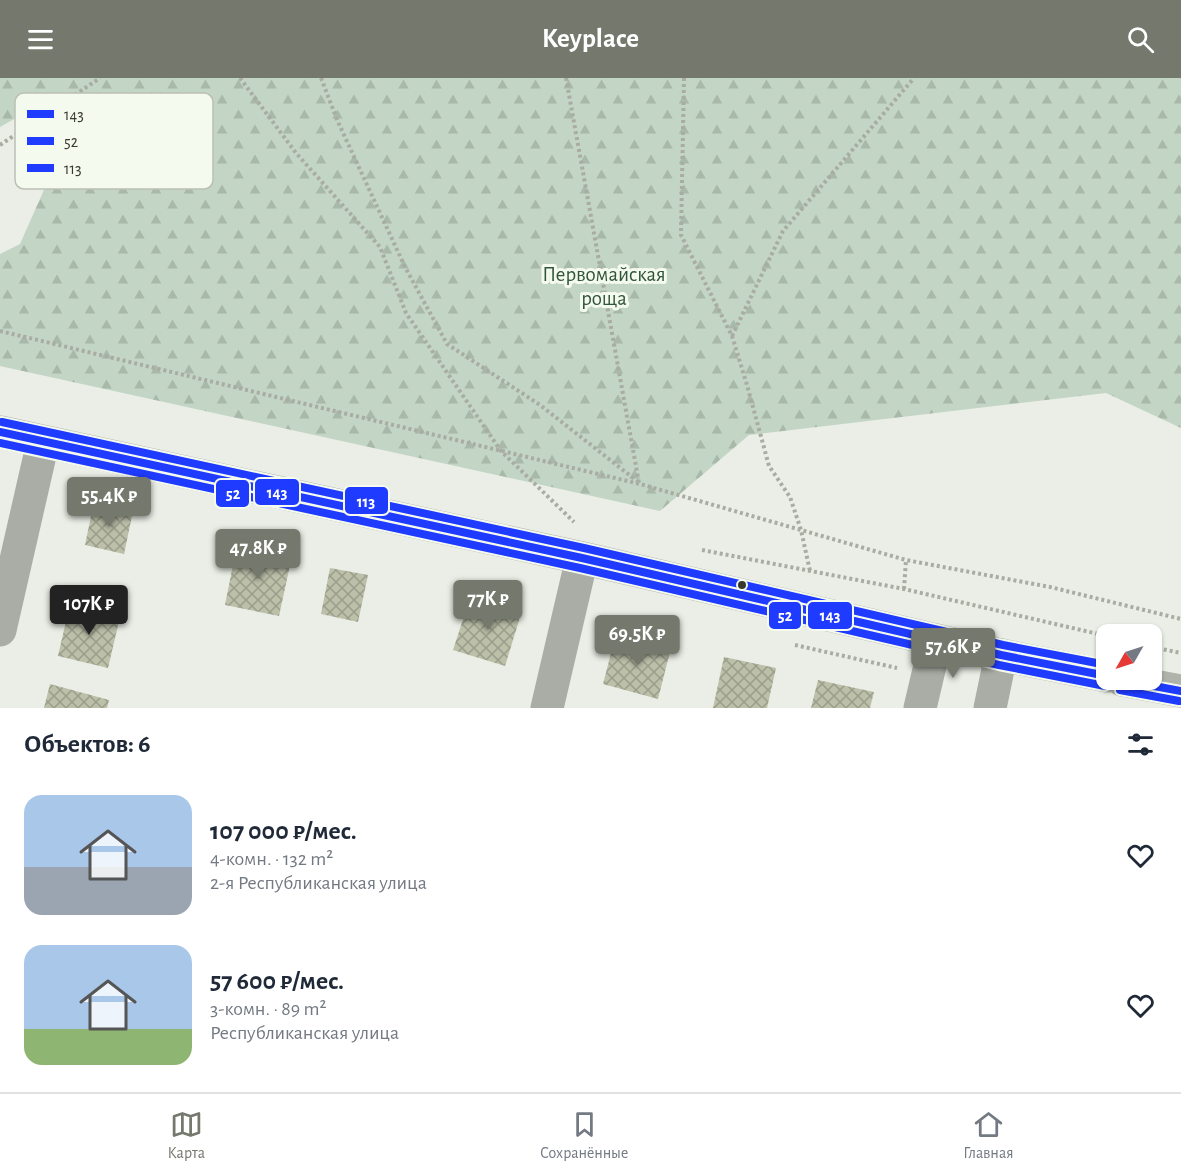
<!DOCTYPE html>
<html lang="ru">
<meta charset="utf-8">
<style>
body{margin:0;font-family:"Alegreya Sans",sans-serif;background:#f2f2f3;color:#1f2937;height:100vh;display:flex;flex-direction:column;font-size:22px;white-space:nowrap}
*{box-sizing:border-box;margin:0}
p{font-size:20px;color:#747a83}
.icon{flex:none;width:33px;height:33px;fill:none;stroke:currentColor;stroke-width:2;stroke-linecap:round;stroke-linejoin:round}
.map{position:relative;height:630px;overflow:hidden}
.drawer{display:flex;flex-direction:column;background:#fff;flex:1}
.drawer>*{flex:none}
.needle{width:39px;rotate:231deg}
.tools{position:absolute;left:1096px;top:546px;display:grid;gap:12px}
.tools a{display:grid;place-items:center;width:66px;height:66px;border-radius:12px;background:#fff;box-shadow:0 2px 4px #0004;font-size:30px}
.price{position:absolute;translate:-50% -51px;padding:0 14px;border-radius:6px;background:#75786d;color:#fff;font-size:20px;line-height:39px;filter:drop-shadow(0 2px 3px #0008)}
.price::after{content:'';position:absolute;left:50%;top:36px;width:18px;height:14px;margin-left:-9px;background:inherit;clip-path:polygon(0 0,100% 0,50% 100%)}
.price.selected{background:#222;color:#fff}
ul{padding:0;list-style:none}
li{display:flex;align-items:center;gap:18px;height:150px;padding:0 24px}
li span{display:grid;place-items:center;flex:none;width:168px;height:120px;border-radius:18px;color:#555}
li>.icon{margin-inline-start:auto}
span .icon{width:72px;height:72px;fill:#fffc;stroke-width:1}
li b{font-size:26px}
h2{display:flex;justify-content:space-between;align-items:center;height:72px;padding:0 24px;font-size:26px}
header{display:flex;justify-content:space-between;align-items:center;height:78px;padding:0 24px;background:#75786d;color:#fff;font-size:27px;font-weight:600}
.tabs{display:flex;justify-content:space-around;align-items:center;height:84px;border-top:2px solid #e0e1e3;background:#fff;font-size:16px;color:#747a83}
.tabs a{display:grid;justify-items:center;gap:3px}
.tabs .selected{color:#75786d}
.map>svg:first-child{display:block}
.forest{fill:url(#forest-firs)}
.building{fill:url(#building-cross-hatch)}
.lines{fill:none;stroke-linecap:round;stroke-linejoin:round}
.path{stroke:#a8aca2;stroke-width:4;stroke-dasharray:3 3;stroke-linecap:butt}
.minor{stroke:#aaada5;stroke-width:33}
.major{stroke:#b0b3aa;stroke-width:33}
.bus-1-casing{stroke:#f5faee;stroke-width:12}
.bus-2-casing{stroke:#f5faee;stroke-width:12}
.bus-3-casing{stroke:#f5faee;stroke-width:12}
.bus-1{stroke:#1f3bff;stroke-width:8}
.bus-2{stroke:#1f3bff;stroke-width:8}
.bus-3{stroke:#1f3bff;stroke-width:8}
.bus-dot{fill:#36392c;stroke:#f5faee;stroke-width:2}
.labels{text-anchor:middle;stroke-width:6;stroke-linejoin:round;paint-order:stroke}
.park-label{font-size:21px;fill:#31553b;stroke:#f5faee}
.key{fill:#f5faee;stroke:#bcc0b4;stroke-width:1.5}
.key-label{font-size:16px;fill:#36392c}
.line-badge{stroke:#f5faee;stroke-width:2}
.badge-label{font-size:16px;text-anchor:middle;font-weight:bold;fill:#fff}
</style>
<header><svg class="icon" aria-label="menu" viewBox="0 0 24 24"><path d="M4 6h16M4 12h16M4 18h16"/></svg>Keyplace<svg class="icon" aria-label="search" viewBox="0 0 24 24"><circle cx="10" cy="10" r="6"/><path d="M15 15l6 6"/></svg></header>
<div class="map">
<svg width="1181" height="630" viewBox="0 0 1181 630">
<defs>
<pattern id="forest-firs" width="22" height="20" patternUnits="userSpaceOnUse" patternTransform="scale(1.5)"><rect width="22" height="20" fill="#c3d5c5"/><path d="M5 1l3.5 6h-7zM16 11l3.5 6h-7z" fill="#a8b8a9"/></pattern>
<pattern id="building-cross-hatch" width="8" height="8" patternUnits="userSpaceOnUse" patternTransform="scale(1.5)"><rect width="8" height="8" fill="#bcc0a9"/><path d="M0 0l8 8M0 8l8-8" fill="none" stroke="#9a9d8a"/></pattern>
</defs>
<rect width="100%" height="100%" fill="#eaeee6"/>
<path class="forest" d="M0 0H1181V350L1106 315 749 357 660 433 0 288V176L20 166 66 62 23 36 0 49Z"/>
<g class="building">
<path d="M94 424 133 433 124 476 85 467Z"/>
<path d="M237 467 292 478 279 538 225 527Z"/>
<path d="M330 490 368 497 358 544 321 536Z"/>
<path d="M471 517 522 533 505 588 453 572Z"/>
<path d="M70 526 120 539 108 590 58 578Z"/>
<path d="M616 556 671 570 658 621 603 606Z"/>
<path d="M724 579 776 590 767 630H713Z"/>
<path d="M818 602 874 614 870 630H811Z"/>
<path d="M50 606 109 622 107 630H44Z"/>
</g>
<g class="lines">
<g class="path">
<path d="M240 0 296 75 380 169 406 235 501 373 574 444"/>
<path d="M321 0 338 44 405 189 447 266 540 327 637 403"/>
<path d="M566 0 639 405"/>
<path d="M684 0 681 157 732 258 747 307 769 388 790 419 801 452 810 493"/>
<path d="M0 67 100 0"/>
<path d="M0 253 640 406 906 482 1050 509 1181 541"/>
<path d="M732 258 783 153 914 0"/>
<path d="M702 472 904 511 1107 558"/>
<path d="M904 511 906 482"/>
<path d="M795 567 897 590"/>
<path d="M1152 569 1181 575"/>
</g>
<g class="minor">
<path d="M0 552 43 364"/>
<path d="M547 630 582 480"/>
<path d="M920 630 936 562"/>
<path d="M990 630 1001 577"/>
</g>
<g class="major">
<path d="M0 354 582 480 1001 577 1107 598"/>
<path d="M1122 602 1181 613"/>
</g>
<defs>
<g id="bus-1">
<path d="M0 354 582 480 1001 577 1107 598"/>
<path d="M1122 602 1181 613"/>
</g>
<g id="bus-2">
<path d="M0 365 580 490 999 587 1105 608"/>
<path d="M1120 612 1179 623"/>
</g>
<path id="bus-3" d="M2 344 584 470 1003 567 1107 587"/>
</defs>
<use href="#bus-1" class="bus-1-casing"/>
<use href="#bus-2" class="bus-2-casing"/>
<use href="#bus-3" class="bus-3-casing"/>
<use href="#bus-1" class="bus-1"/>
<use href="#bus-2" class="bus-2"/>
<use href="#bus-3" class="bus-3"/>
</g>
<circle class="bus-dot" cx="742" cy="507" r="5"/>
<g class="labels">
<g class="park-label">
<text x="604" y="203">Первомайская<tspan x="604" dy="24">роща</tspan></text>
</g>
</g>
<rect x="15" y="15" width="198" height="96" rx="9" class="key"/>
<rect x="27" y="32" width="27" height="8" fill="#1f3bff"/>
<rect x="27" y="59" width="27" height="8" fill="#1f3bff"/>
<rect x="27" y="86" width="27" height="8" fill="#1f3bff"/>
<g class="key-label">
<text x="64" y="42">143</text>
<text x="64" y="69">52</text>
<text x="64" y="96">113</text>
</g>
<g class="line-badge">
<rect x="254" y="400" width="46" height="28" rx="6" fill="#1f3bff"/>
<rect x="215" y="401" width="35" height="29" rx="6" fill="#1f3bff"/>
<rect x="344" y="408" width="45" height="29" rx="6" fill="#1f3bff"/>
<rect x="768" y="523" width="34" height="29" rx="6" fill="#1f3bff"/>
<rect x="807" y="523" width="46" height="29" rx="6" fill="#1f3bff"/>
</g>
<g class="badge-label">
<text x="277" y="420">143</text>
<text x="233" y="421">52</text>
<text x="366" y="429">113</text>
<text x="785" y="543">52</text>
<text x="830" y="543">143</text>
</g>
</svg>
<div class="tools">
<a><svg class="needle" viewBox="-14 -14 28 28"><path d="M0-13l5 13h-10z" fill="#e53935"/><path d="M0 13l5-13h-10z" fill="#747a83"/></svg></a>
</div>
<b class="price" style="left:109px;top:450px">55.4K ₽</b>
<b class="price" style="left:258px;top:502px">47.8K ₽</b>
<b class="price" style="left:488px;top:553px">77K ₽</b>
<b class="price selected" style="left:89px;top:558px">107K ₽</b>
<b class="price" style="left:637px;top:588px">69.5K ₽</b>
<b class="price" style="left:953px;top:601px">57.6K ₽</b>
</div>
<section class="drawer">
<h2>Объектов: 6<svg class="icon" aria-label="filters" viewBox="0 0 24 24"><path d="M4 7h16M4 17h16"/><circle cx="9" cy="7" r="2"/><circle cx="15" cy="17" r="2"/></svg></h2>
<ul>
<li><span style="background:linear-gradient(#a9c7e8 60%,#9aa5b1 0)"><svg class="icon" aria-label="home" viewBox="0 0 24 24"><path d="M3 11l9-7 9 7M6 9v11h12V9"/></svg></span><div><b>107 000 ₽/мес.</b><p>4-комн. · 132 m²</p><p>2-я Республиканская улица</p></div><svg class="icon" aria-label="heart" viewBox="0 0 24 24"><path d="M12 20l-8-8c-3-5 5-10 8-4 3-6 11-1 8 4z"/></svg></li>
<li><span style="background:linear-gradient(#a9c7e8 70%,#8fb573 0)"><svg class="icon" aria-label="home" viewBox="0 0 24 24"><path d="M3 11l9-7 9 7M6 9v11h12V9"/></svg></span><div><b>57 600 ₽/мес.</b><p>3-комн. · 89 m²</p><p>Республиканская улица</p></div><svg class="icon" aria-label="heart" viewBox="0 0 24 24"><path d="M12 20l-8-8c-3-5 5-10 8-4 3-6 11-1 8 4z"/></svg></li>
</ul>
</section>
<nav class="tabs">
<a class="selected"><svg class="icon" aria-label="map" viewBox="0 0 24 24"><path d="M3 6l6-2 6 2 6-2v14l-6 2-6-2-6 2zM9 4v14M15 6v14"/></svg>Карта</a>
<a><svg class="icon" aria-label="saved" viewBox="0 0 24 24"><path d="M7 4h10v16l-5-4-5 4z"/></svg>Сохранённые</a>
<a><svg class="icon" aria-label="home" viewBox="0 0 24 24"><path d="M3 11l9-7 9 7M6 9v11h12V9"/></svg>Главная</a>
</nav>
